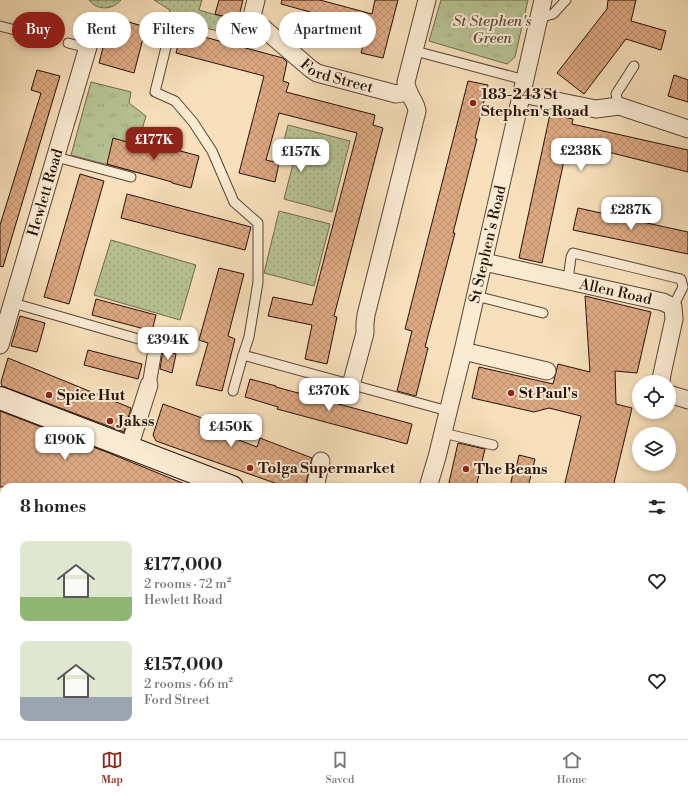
<!DOCTYPE html>
<meta charset="utf-8">
<style>
body{margin:0;font-family:"Libre Bodoni",serif;background:#f6f6f6;color:#222;height:100vh;display:flex;flex-direction:column;font-size:15px;white-space:nowrap}
*{box-sizing:border-box;margin:0}
p{font-size:13px;color:#767676}
.icon{flex:none;width:22px;height:22px;fill:none;stroke:currentColor;stroke-width:2;stroke-linecap:round;stroke-linejoin:round}
.map{position:relative;flex:1;overflow:hidden}
.drawer{position:absolute;left:0px;top:483px;width:688px;height:256px;display:flex;flex-direction:column;background:#fff;border-radius:12px 12px 0 0;box-shadow:0 2px 6px #0003}
.drawer>*{flex:none}
.top-card{position:absolute;left:12px;top:12px;width:400px;height:36px;display:flex;gap:8px}
.fabs{position:absolute;left:632px;top:375px;display:grid;gap:8px}
.fabs a{display:grid;place-items:center;width:44px;height:44px;border-radius:50%;background:#fff;box-shadow:0 2px 6px #0003;font-size:20px}
.price{position:absolute;translate:-50% -34px;padding:0 9px;border-radius:8px;background:#fff;color:#222;font-size:13px;line-height:26px;filter:drop-shadow(0 1px 2px #0008)}
.price::after{content:'';position:absolute;left:50%;top:24px;width:12px;height:9px;margin-left:-6px;background:inherit;clip-path:polygon(0 0,100% 0,50% 100%)}
.price.current{background:#8f2418;color:#fff}
ul{padding:0;list-style:none}
li{display:flex;align-items:center;gap:12px;height:100px;padding:0 20px}
li span{display:grid;place-items:center;flex:none;width:112px;height:80px;border-radius:8px;color:#555}
li>.icon{margin-inline-start:auto}
span .icon{width:48px;height:48px;fill:#fffc;stroke-width:1}
li b{font-size:17px}
h2{display:flex;justify-content:space-between;align-items:center;height:48px;padding:0 20px;font-size:17px}
.tag{padding:0 14px;border-radius:18px;background:#fff;box-shadow:0 2px 6px #0003;font-size:14px;line-height:36px}
.tag.current{background:#8f2418;color:#fff}
.tabs{display:flex;justify-content:space-around;align-items:center;height:56px;border-top:1px solid #e0e0e0;background:#fff;font-size:11px;color:#767676}
.tabs a{display:grid;justify-items:center;gap:2px}
.tabs .current{color:#8f2418}
.map>svg:first-child{display:block}
.grass{fill:url(#grass-dots);stroke:#706a4e}
.park{fill:url(#park-tufts);stroke:#706a4e}
.building{fill:url(#building-cross-hatch);stroke:#281008}
.lines{fill:none;stroke-linecap:round;stroke-linejoin:round}
.service-casing{stroke:#5c4435;stroke-width:11}
.pedestrian-casing{stroke:#5c4435;stroke-width:15}
.minor-casing{stroke:#5c4435;stroke-width:19}
.secondary-casing{stroke:#281008;stroke-width:24}
.service{stroke:#faebd3;stroke-width:9}
.pedestrian{stroke:#faebd3;stroke-width:13}
.minor{stroke:#faebd3;stroke-width:17}
.secondary{stroke:#faebd3;stroke-width:22}
.poi-dot{fill:#8f2418;stroke:#faebd3;stroke-width:1.5}
.labels{text-anchor:middle;stroke-width:4;stroke-linejoin:round;paint-order:stroke}
.park-label{font-size:15px;font-style:italic;fill:#5a4f39;stroke:#faebd3}
.street-label{font-size:15px;fill:#281008;stroke:#faebd3}
.poi-label{font-size:15px;font-weight:bold;fill:#281008;stroke:#faebd3;text-anchor:start}
</style>
<div class="map">
<svg width="688" height="739" viewBox="0 0 688 739">
<defs>
<pattern id="grass-dots" width="8" height="8" patternUnits="userSpaceOnUse"><rect width="8" height="8" fill="#b7c394"/><path d="M2 2h.1M6 6h.1" fill="none" stroke="#9da67e" stroke-width="1.8" stroke-linecap="round"/></pattern>
<pattern id="park-tufts" width="24" height="20" patternUnits="userSpaceOnUse"><rect width="24" height="20" fill="#b7c394"/><path d="M3 7l-1-3M5 7V3M7 7l1-3M15 17l-1-3M17 17v-4M19 17l1-3" fill="none" stroke="#9da67e"/></pattern>
<pattern id="building-cross-hatch" width="8" height="8" patternUnits="userSpaceOnUse"><rect width="8" height="8" fill="#dca882"/><path d="M0 0l8 8M0 8l8-8" fill="none" stroke="#bd906f"/></pattern>
</defs>
<rect width="100%" height="100%" fill="#f7e0bb"/>
<filter id="stains"><feTurbulence type="fractalNoise" baseFrequency=".005" numOctaves="4"/><feColorMatrix values="0 0 0 0 .2 0 0 0 0 .09 0 0 0 0 .02 0 0 0 .5 -.17"/></filter>
<radialGradient id="worn" r=".72"><stop offset=".6" stop-color="#630" stop-opacity="0"/><stop offset="1" stop-color="#630" stop-opacity=".3"/></radialGradient>
<g class="grass">
<path d="M89 0H121C113 10 97 11 89 0Z"/>
<path d="M154 0H202L199 10 237 21 235 35 167 19 170 10Z"/>
<path d="M288 125 350 141 332 212 284 199 294 160 280 156Z"/>
<path d="M279 211 330 224 314 286 264 273Z"/>
<path d="M111 240 196 265 180 320 94 295Z"/>
</g>
<g class="park">
<path d="M441 0H528L515 57 507 64 429 41Z"/>
<path d="M91 82 131 92 129 103 146 116 140 136 163 143 154 177 71 155Z"/>
</g>
<g class="building">
<path d="M219 0H243L238 20 215 14Z"/>
<path d="M282 0H320L372 14 375 0H398L383 58 361 53 366 34 320 22 321 15 281 4Z"/>
<path d="M608 0H636L631 21 666 31 661 50 626 39 584 94 557 73 607 9Z"/>
<path d="M111 17 146 27 134 73 99 63Z"/>
<path d="M182 31 283 58 287 62 283 81 289 83 286 92 375 115 373 125 383 128 334 316 337 317 327 364 305 359 312 325 268 316 273 297 312 305 357 133 279 113 266 160 279 163 275 182 239 173 264 76 176 53Z"/>
<path d="M37 70 60 76 3 267 0 266V225L41 93 31 90Z"/>
<path d="M674 75 688 80V102L668 96Z"/>
<path d="M468 81 488 85 475 138 477 139 453 233H455L425 347 428 348 416 396 397 391 412 331 405 329Z"/>
<path d="M550 114 573 119 572 124 688 150V172L568 142 542 263 519 258Z"/>
<path d="M137 136 163 143 162 146 199 156 191 188 172 183V182L107 164 113 138 134 144Z"/>
<path d="M80 174 104 181 69 304 44 297Z"/>
<path d="M127 194 251 227 245 250 121 218Z"/>
<path d="M578 208 688 232V254L573 230Z"/>
<path d="M219 268 244 274 228 336 235 339 222 391 196 385 208 343 199 340Z"/>
<path d="M585 296 651 312 637 373 615 371 616 404 632 408 613 487 595 483 594 487H564L581 416 549 408 534 412 472 398 479 367 553 384 558 364 590 372Z"/>
<path d="M96 299 156 315 152 331 92 315Z"/>
<path d="M20 316 45 323 37 352 11 346Z"/>
<path d="M88 350 142 364 138 379 84 365Z"/>
<path d="M163 350 176 354 172 373 160 369Z"/>
<path d="M8 358 131 408 124 432 2 386 1 382Z"/>
<path d="M250 379 276 386V387L412 424 407 444 277 409 278 407 245 397Z"/>
<path d="M163 404 233 429 231 437 257 447 260 438 312 458 305 487H286L156 441 153 435Z"/>
<path d="M0 411 109 453 192 487H0Z"/>
<path d="M458 443 485 449 476 487H448Z"/>
<path d="M519 455 535 459 528 487H510L514 468 516 469Z"/>
</g>
<g class="lines">
<defs>
<g id="service">
<path d="M539 18 553 14 566 0"/>
<path d="M0 26 31 34"/>
<path d="M170 31 155 92 175 101 193 122 212 151 234 202 258 223V282L249 337 243 355 448 411"/>
<path d="M68 43 88 48"/>
<path d="M415 51 525 80"/>
<path d="M619 106 616 94 634 66"/>
<path d="M56 157 131 177"/>
<path d="M568 280 571 257 573 253 681 279 683 287 673 307"/>
<path d="M476 296 543 313"/>
<path d="M13 303 156 344 178 342"/>
<path d="M233 391 243 355"/>
<path d="M443 433 493 445"/>
<path d="M475 735 478 736"/>
<path d="M173 739 174 735"/>
<path d="M282 739 283 735"/>
</g>
<path id="pedestrian" d="M149 385 156 344"/>
<g id="minor">
<path id="s1" d="M256 0 252 16 256 22 311 69 317 73 396 94 408 92"/>
<path d="M522 94 596 109 619 106 688 129"/>
<path id="s2" d="M484 262 663 302 673 307 674 319 662 374 661 382"/>
<path id="s3" d="M0 345 90 40"/>
<path d="M463 351 547 371"/>
<path d="M351 385 365 333V323L366 315 417 111C416 101 407 95 406 82L427 0"/>
<path d="M669 394 688 400"/>
<path d="M129 448 149 385"/>
<path d="M315 487 321 461"/>
<path id="s4" d="M428 487 437 457 463 351 543 0"/>
<path d="M37 739 38 735"/>
<path d="M370 739 371 735"/>
<path d="M446 739 447 735"/>
</g>
<g id="secondary">
<path d="M0 398 232 487"/>
<path d="M684 638 688 639"/>
</g>
</defs>
<use href="#service" class="service-casing"/>
<use href="#pedestrian" class="pedestrian-casing"/>
<use href="#minor" class="minor-casing"/>
<use href="#secondary" class="secondary-casing"/>
<use href="#service" class="service"/>
<use href="#pedestrian" class="pedestrian"/>
<use href="#minor" class="minor"/>
<use href="#secondary" class="secondary"/>
</g>
<g class="poi-dot">
<circle cx="473" cy="103" r="4"/>
<circle cx="511" cy="393" r="4"/>
<circle cx="49" cy="395" r="4"/>
<circle cx="110" cy="421" r="4"/>
<circle cx="250" cy="468" r="4"/>
<circle cx="466" cy="469" r="4"/>
</g>
<g class="labels">
<g class="park-label">
<text x="492" y="26">St Stephen's<tspan x="492" dy="17">Green</tspan></text>
</g>
<g class="street-label">
<text dy="5" stroke="none"><textPath href="#s1" startOffset="123">Ford Street</textPath></text>
<text dy="5" stroke="none"><textPath href="#s3" startOffset="159">Hewlett Road</textPath></text>
<text dy="5" stroke="none"><textPath href="#s4" startOffset="250">St Stephen's Road</textPath></text>
<text dy="5" stroke="none"><textPath href="#s2" startOffset="135">Allen Road</textPath></text>
</g>
<g class="poi-label">
<text x="481" y="99">183-243 St<tspan x="481" dy="17">Stephen's Road</tspan></text>
<text x="519" y="398">St Paul's</text>
<text x="57" y="400">Spice Hut</text>
<text x="118" y="426">Jakss</text>
<text x="258" y="473">Tolga Supermarket</text>
<text x="474" y="474">The Beans</text>
</g>
</g>
<rect width="100%" height="100%" filter="url(#stains)"/>
<rect width="100%" height="100%" fill="url(#worn)"/>
</svg>
<div class="fabs">
<a><svg class="icon" aria-label="locate" viewBox="0 0 24 24"><circle cx="12" cy="12" r="6"/><path d="M12 2v4M12 18v4M2 12h4M18 12h4"/></svg></a>
<a><svg class="icon" aria-label="layers" viewBox="0 0 24 24"><path d="M12 4l9 5-9 5-9-5zM3 14l9 5 9-5"/></svg></a>
</div>
<b class="price current" style="left:154px;top:161px">£177K</b>
<b class="price" style="left:581px;top:172px">£238K</b>
<b class="price" style="left:301px;top:173px">£157K</b>
<b class="price" style="left:631px;top:231px">£287K</b>
<b class="price" style="left:168px;top:361px">£394K</b>
<b class="price" style="left:329px;top:412px">£370K</b>
<b class="price" style="left:231px;top:448px">£450K</b>
<b class="price" style="left:65px;top:461px">£190K</b>
<div class="top-card">
<a class="tag current">Buy</a>
<a class="tag">Rent</a>
<a class="tag">Filters</a>
<a class="tag">New</a>
<a class="tag">Apartment</a>
</div>
<section class="drawer">
<h2>8 homes<svg class="icon" aria-label="filters" viewBox="0 0 24 24"><path d="M4 7h16M4 17h16"/><circle cx="9" cy="7" r="2"/><circle cx="15" cy="17" r="2"/></svg></h2>
<ul>
<li><span style="background:linear-gradient(#dfe7d0 70%,#8fb573 0)"><svg class="icon" aria-label="home" viewBox="0 0 24 24"><path d="M3 11l9-7 9 7M6 9v11h12V9"/></svg></span><div><b>£177,000</b><p>2 rooms · 72 m²</p><p>Hewlett Road</p></div><svg class="icon" aria-label="heart" viewBox="0 0 24 24"><path d="M12 20l-8-8c-3-5 5-10 8-4 3-6 11-1 8 4z"/></svg></li>
<li><span style="background:linear-gradient(#dfe7d0 70%,#9aa5b1 0)"><svg class="icon" aria-label="home" viewBox="0 0 24 24"><path d="M3 11l9-7 9 7M6 9v11h12V9"/></svg></span><div><b>£157,000</b><p>2 rooms · 66 m²</p><p>Ford Street</p></div><svg class="icon" aria-label="heart" viewBox="0 0 24 24"><path d="M12 20l-8-8c-3-5 5-10 8-4 3-6 11-1 8 4z"/></svg></li>
</ul>
</section>
</div>
<nav class="tabs">
<a class="current"><svg class="icon" aria-label="map" viewBox="0 0 24 24"><path d="M3 6l6-2 6 2 6-2v14l-6 2-6-2-6 2zM9 4v14M15 6v14"/></svg>Map</a>
<a><svg class="icon" aria-label="saved" viewBox="0 0 24 24"><path d="M7 4h10v16l-5-4-5 4z"/></svg>Saved</a>
<a><svg class="icon" aria-label="home" viewBox="0 0 24 24"><path d="M3 11l9-7 9 7M6 9v11h12V9"/></svg>Home</a>
</nav>
